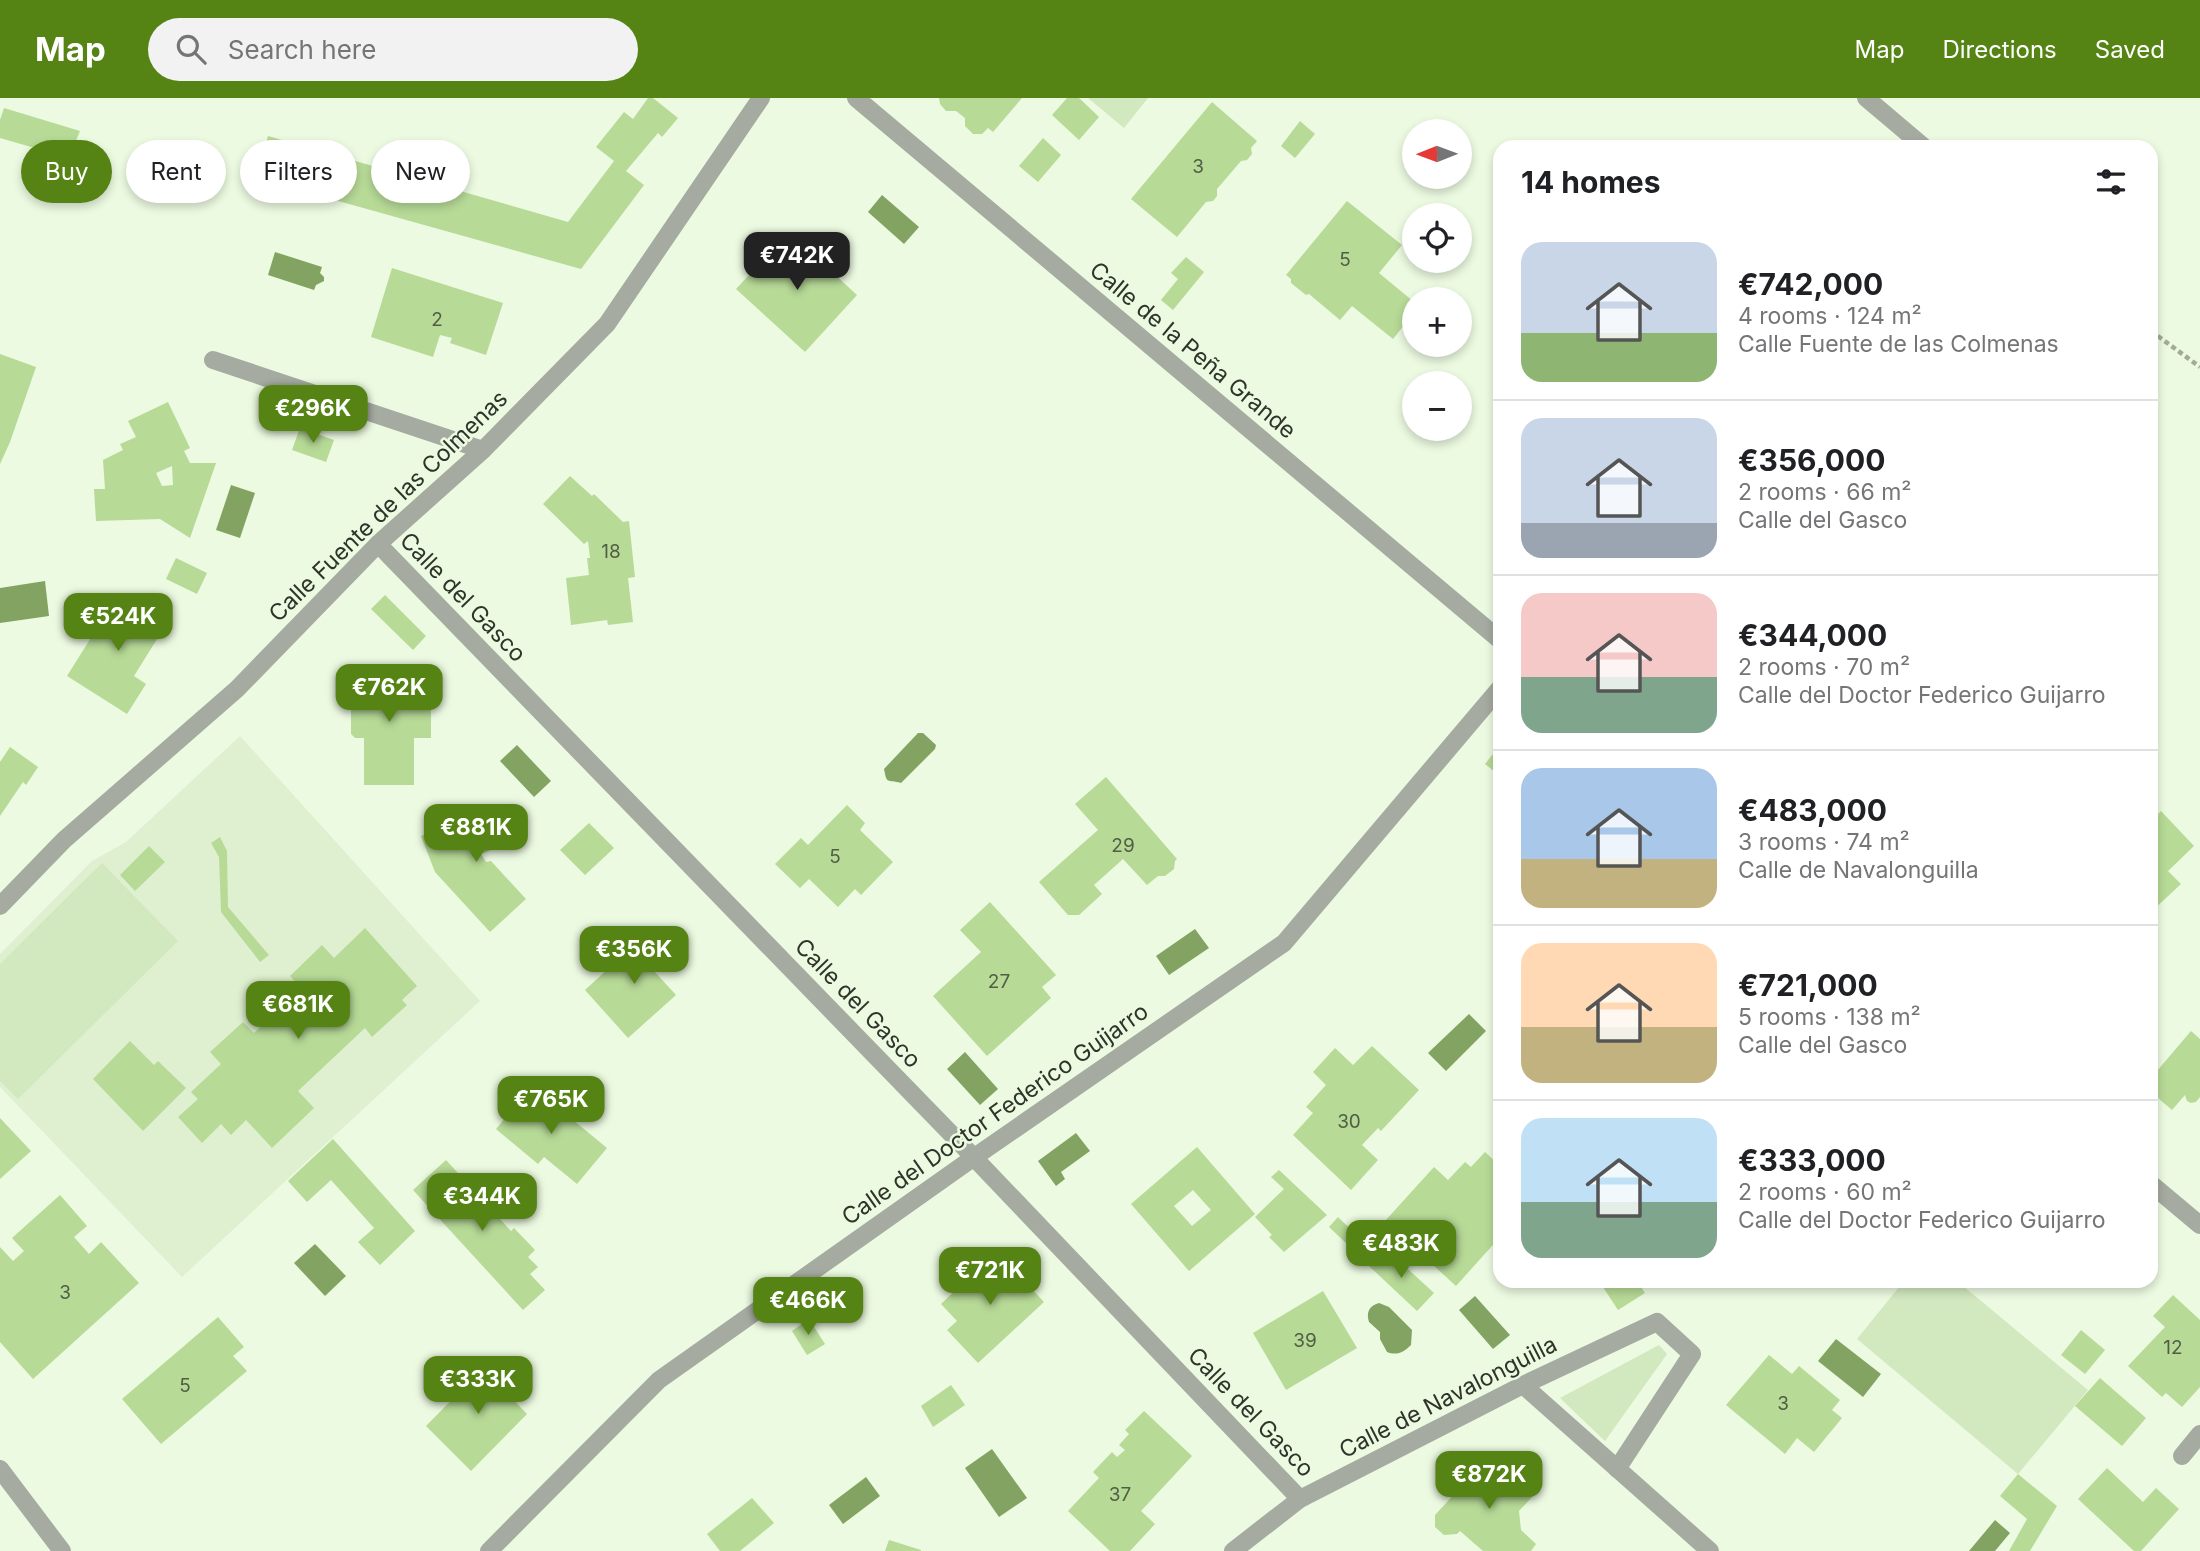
<!DOCTYPE html>
<meta charset="utf-8">
<style>
body{margin:0;font-family:Inter,sans-serif;background:#f2f2f2;color:#202124;height:100vh;display:flex;flex-direction:column;font-size:26px;white-space:nowrap}
*{box-sizing:border-box;margin:0}
p{font-size:23px;color:#757577}
.icon{flex:none;width:38px;height:38px;fill:none;stroke:currentColor;stroke-width:2;stroke-linecap:round;stroke-linejoin:round}
.map{position:relative;flex:1;overflow:hidden}
.side{position:absolute;left:1493px;top:42px;width:665px;height:1148px;display:flex;flex-direction:column;background:#fff;border-radius:21px;box-shadow:0 4px 10px #0003}
.side>*{flex:none}
.top-card{position:absolute;left:21px;top:42px;width:665px;height:63px;display:flex;gap:14px}
.needle{width:46px;rotate:269deg}
.buttons{position:absolute;left:1402px;top:21px;display:grid;gap:14px}
.buttons a{display:grid;place-items:center;width:70px;height:70px;border-radius:50%;background:#fff;box-shadow:0 4px 10px #0003;font-size:35px}
.price{position:absolute;translate:-50% -60px;padding:0 16px;border-radius:14px;background:#558414;color:#fff;font-size:23px;line-height:46px;filter:drop-shadow(0 2px 4px #0008)}
.price::after{content:'';position:absolute;left:50%;top:42px;width:21px;height:16px;margin-left:-10px;background:inherit;clip-path:polygon(0 0,100% 0,50% 100%)}
.price.on{background:#222;color:#fff}
ul{padding:0;list-style:none}
li{display:flex;align-items:center;gap:21px;height:175px;padding:0 28px}
li+li{border-top:2px solid #e0e0e0}
li span{display:grid;place-items:center;flex:none;width:196px;height:140px;border-radius:21px;color:#555}
li>.icon{margin-inline-start:auto}
span .icon{width:84px;height:84px;fill:#fffc;stroke-width:1}
li b{font-size:30px}
h2{display:flex;justify-content:space-between;align-items:center;height:84px;padding:0 28px;font-size:30px}
.chip{padding:0 24px;border-radius:32px;background:#fff;box-shadow:0 4px 10px #0003;font-size:24px;line-height:63px}
.chip.on{background:#558414;color:#fff}
header{display:flex;align-items:center;gap:42px;box-sizing:border-box;height:98px;padding:0 35px;background:#558414;color:#fff}
header strong{font-size:33px}
nav{display:flex;gap:38px;margin-inline-start:auto;font-size:24px}
.search{width:490px;height:63px;background:#f2f2f2;display:flex;align-items:center;gap:18px;box-sizing:border-box;padding:0 24px;border-radius:38px;color:#757577;font-size:26px}
.map>svg:first-child{display:block}
.built{fill:#dff0d0}
.green{fill:#d2e8bf}
.water{fill:#82a362}
.building{fill:#b7da97;fill-rule:evenodd}
.lines{fill:none;stroke-linecap:round;stroke-linejoin:round}
.path{stroke:#a1ab98;stroke-width:4.5;stroke-dasharray:5 3.5;stroke-linecap:butt}
.minor{stroke:#a6aba1;stroke-width:18}
.labels{text-anchor:middle;stroke-width:5;stroke-linejoin:round;paint-order:stroke}
.number-label{font-size:19px;fill:#515e45}
.street-label{font-size:23px;fill:#2f342a;stroke:#ecfae1}
</style>
<header>
<strong>Map</strong>
<div class="search"><svg class="icon" aria-label="search" viewBox="0 0 24 24"><circle cx="10" cy="10" r="6"/><path d="M15 15l6 6"/></svg>Search here</div>
<nav><a>Map</a><a>Directions</a><a>Saved</a></nav>
</header>
<div class="map">
<svg width="2200" height="1453" viewBox="0 0 2200 1453">
<rect width="100%" height="100%" fill="#ecfae1"/>
<path class="built" d="M240 638 480 903 182 1179 0 989V856L92 763 126 744Z"/>
<g class="green">
<path d="M1088 0H1148L1124 30Z"/>
<path d="M102 765 178 843 18 1001 0 983V866Z"/>
<path d="M1904 1183H1957L2088 1292 2018 1376 1857 1241Z"/>
<path d="M1659 1247 1667 1256 1605 1343 1560 1300Z"/>
</g>
<g class="water">
<path d="M882 97 919 129 904 146 868 114Z"/>
<path d="M275 154 322 169 320 175 324 179V183L316 187 314 192 268 177Z"/>
<path d="M231 387 255 395 240 440 216 432Z"/>
<path d="M45 483 49 518 0 525V490Z"/>
<path d="M918 635H923L936 647 935 651 901 685C887 681 887 687 884 671Z"/>
<path d="M517 647 551 683 534 699 500 663Z"/>
<path d="M1195 831 1209 850 1169 877 1156 858Z"/>
<path d="M1469 916 1486 933 1446 973 1428 955Z"/>
<path d="M965 954 998 991 980 1007 947 971Z"/>
<path d="M1076 1035 1090 1053 1061 1074 1065 1081 1056 1088 1038 1063Z"/>
<path d="M315 1146 346 1178 325 1198 294 1165Z"/>
<path d="M1475 1198 1510 1237 1493 1251 1459 1212Z"/>
<path d="M1379 1205 1389 1209 1412 1232 1411 1247C1404 1254 1397 1258 1387 1254L1380 1241V1234L1369 1224C1366 1214 1369 1208 1379 1205Z"/>
<path d="M1836 1241 1881 1276 1863 1299 1818 1263Z"/>
<path d="M992 1351 1027 1400 999 1419 965 1370Z"/>
<path d="M866 1379 880 1398 843 1426 829 1407Z"/>
<path d="M1995 1422 2010 1435 1995 1453H1969Z"/>
</g>
<g class="building">
<path d="M648 0H653L678 20 662 39 658 35 626 73 644 87 581 171 256 80 268 38 568 124 614 63 596 49 624 14 633 21Z"/>
<path d="M939 0H1022L993 34 988 30 982 36H973L965 28V20L956 13H946L940 6Z"/>
<path d="M1067 0H1079L1099 19 1079 42 1052 17Z"/>
<path d="M1212 4 1257 43 1251 50 1252 56 1247 62 1241 63 1217 91V98L1213 103 1206 104 1177 139 1131 101Z"/>
<path d="M4 10 80 33 69 60 0 40V22Z"/>
<path d="M1300 23 1315 36 1295 60 1281 48Z"/>
<path d="M1043 40 1061 57 1038 84 1019 68Z"/>
<path d="M1347 103 1402 147 1379 175 1414 204V215L1393 241 1352 208 1340 222 1309 196 1306 197 1291 185V181L1286 177Z"/>
<path d="M789 134 857 197 805 254 736 191Z"/>
<path d="M1186 159 1204 174 1173 212 1161 202 1178 181 1171 175Z"/>
<path d="M392 170 503 205 486 257 450 245 452 240 440 237 433 259 371 239Z"/>
<path d="M0 256 36 269 10 344 0 366Z"/>
<path d="M168 304 190 350 184 353 190 365H216L190 440 160 421 96 423 94 391H105L103 362 123 352 120 346 136 339 128 323ZM172 368 173 387 162 388 156 375Z"/>
<path d="M300 330 334 342 326 364 292 352Z"/>
<path d="M570 378 592 398 594 396 623 424 629 423 635 479 628 480 633 524 608 527 607 522 571 527 566 480 589 477 587 460H590L588 443 584 446 543 406Z"/>
<path d="M176 460 207 475 197 496 166 481Z"/>
<path d="M119 495 167 525 134 578 146 586 127 616 67 578Z"/>
<path d="M385 497 426 538 413 552 371 511Z"/>
<path d="M364 567H414V603L431 604V640H414V687H364V640H355L351 636V608L356 602 355 590H364Z"/>
<path d="M1500 647V678L1485 666Z"/>
<path d="M10 649 38 669 26 687 23 684 0 718V664Z"/>
<path d="M1106 679 1177 761 1175 763 1174 771 1165 778H1158L1147 787 1123 761 1094 787 1102 796 1079 817H1068L1039 784 1098 732 1075 706Z"/>
<path d="M502 706 516 742 481 756 486 764 491 763 526 801 490 834 435 774 421 738Z"/>
<path d="M847 707 865 725 860 732 893 764 861 797 855 791 838 809 809 781 800 790 775 766 801 740 808 747Z"/>
<path d="M2161 713 2194 748 2168 773 2181 786 2151 814V723Z"/>
<path d="M589 725 614 750 585 777 560 752Z"/>
<path d="M220 739 227 753 228 809 269 857 260 864 221 814 219 759 211 745Z"/>
<path d="M149 748 165 764 135 793 120 777Z"/>
<path d="M990 804 1056 877 1042 889 1051 900 987 958 933 898 981 854 960 832Z"/>
<path d="M365 830 417 888 402 902 407 907 372 939 365 930 298 993 314 1010 272 1050 246 1022 231 1037 221 1026 202 1045 178 1019 198 1001 191 994 221 966 210 954 243 924 254 935 301 890 290 878 322 847 334 860Z"/>
<path d="M650 832 673 857 654 873 676 897 628 940 585 892Z"/>
<path d="M2191 933 2200 941V999L2196 1004 2191 1005 2187 1003 2185 997 2172 1012 2151 994V980Z"/>
<path d="M130 943 154 967 158 963 186 990 143 1033 93 981Z"/>
<path d="M1372 948 1419 992 1381 1033 1378 1030 1362 1047 1378 1062 1351 1092 1293 1037 1313 1015 1306 1009 1326 987 1313 974 1335 950 1353 967Z"/>
<path d="M532 988 607 1050 577 1086 544 1059 538 1066 496 1031Z"/>
<path d="M0 1020 31 1053 0 1081Z"/>
<path d="M333 1041 415 1133 380 1167 358 1144 374 1130 331 1082 307 1104 288 1083Z"/>
<path d="M1197 1049 1255 1116 1189 1173 1131 1106ZM1193 1092 1211 1112 1192 1128 1174 1108Z"/>
<path d="M1485 1054 1500 1068V1089L1496 1093 1500 1096V1139L1456 1188 1385 1123 1434 1069 1448 1082 1465 1064 1471 1069Z"/>
<path d="M446 1062 511 1133 514 1130 535 1152 528 1159 538 1169 530 1176 545 1192 523 1212 413 1092Z"/>
<path d="M1279 1072 1327 1117 1284 1154 1269 1139 1272 1137 1255 1119 1284 1091 1271 1079Z"/>
<path d="M60 1097 87 1128 74 1139 89 1156 101 1144 139 1185 33 1281 0 1244V1149L13 1163 24 1153 12 1140Z"/>
<path d="M1338 1119 1373 1153 1364 1162 1329 1129Z"/>
<path d="M1385 1150 1434 1195 1417 1213 1369 1168Z"/>
<path d="M996 1153 1044 1204 978 1265 947 1232 957 1223 941 1206Z"/>
<path d="M1599 1183H1637L1645 1195 1618 1212Z"/>
<path d="M1323 1193 1357 1250 1286 1292 1253 1235Z"/>
<path d="M2173 1197 2200 1222V1289L2182 1309 2166 1295 2162 1299 2128 1268 2165 1229 2153 1218Z"/>
<path d="M218 1219 244 1249 233 1258 247 1273 161 1346 122 1301Z"/>
<path d="M809 1221 825 1246 807 1257 792 1233Z"/>
<path d="M2081 1232 2105 1252 2085 1276 2061 1257Z"/>
<path d="M1769 1257 1792 1276 1799 1268 1840 1302 1832 1312 1842 1320 1814 1354 1797 1340 1785 1356 1726 1307Z"/>
<path d="M491 1262 516 1287 508 1296 527 1316 471 1373 426 1328Z"/>
<path d="M2100 1280 2146 1320 2122 1348 2075 1308Z"/>
<path d="M951 1287 965 1307 933 1329 921 1308Z"/>
<path d="M1144 1313 1192 1358 1141 1413 1155 1426 1130 1453H1110L1068 1413 1099 1380 1093 1374 1112 1354 1117 1359 1125 1352 1119 1347 1129 1336 1125 1332Z"/>
<path d="M1504 1362 1526 1381 1522 1386 1534 1397 1519 1413 1521 1432 1536 1446 1531 1453H1483L1460 1433 1457 1436 1444 1437 1435 1429V1417L1458 1392V1387L1468 1376H1481L1487 1381Z"/>
<path d="M2107 1370 2143 1404 2156 1390 2179 1411 2141 1453H2134L2078 1401Z"/>
<path d="M2018 1376 2057 1408 2030 1453H2009L2027 1421 2000 1398Z"/>
<path d="M752 1400 774 1425 740 1453H720L707 1436Z"/>
<path d="M889 1442 921 1452V1453H885Z"/>
</g>
<g class="lines">
<path class="path" d="M2151 233 2200 269"/>
<g class="minor">
<path d="M856 0 1500 542"/>
<path d="M1866 0 1924 49"/>
<path d="M213 262 483 352"/>
<path d="M378 446 961 1046 1300 1401"/>
<path d="M0 808 64 742 237 591 378 446 483 352 607 226 761 0"/>
<path d="M2151 1086 2200 1127"/>
<path d="M1523 1287 1710 1453"/>
<path d="M2182 1358 2200 1336"/>
<path d="M0 1371 62 1453"/>
<path d="M489 1453 659 1282 973 1060 1284 845 1500 590"/>
<path d="M1233 1453 1300 1401 1523 1287 1657 1224 1692 1256 1617 1371"/>
</g>
</g>
<g class="labels">
<g class="number-label">
<text x="1198" y="75">3</text>
<text x="1345" y="168">5</text>
<text x="437" y="228">2</text>
<text x="611" y="460">18</text>
<text x="1123" y="754">29</text>
<text x="835" y="765">5</text>
<text x="999" y="890">27</text>
<text x="1349" y="1030">30</text>
<text x="65" y="1201">3</text>
<text x="1305" y="1249">39</text>
<text x="2173" y="1256">12</text>
<text x="185" y="1294">5</text>
<text x="1783" y="1312">3</text>
<text x="1120" y="1403">37</text>
</g>
<g class="street-label">
<text transform="translate(1193 252) rotate(40)" y="8">Calle de la Peña Grande</text>
<text transform="translate(388 408) rotate(-44)" y="8">Calle Fuente de las Colmenas</text>
<text transform="translate(463 499) rotate(46)" y="8">Calle del Gasco</text>
<text transform="translate(858 905) rotate(46)" y="8">Calle del Gasco</text>
<text transform="translate(995 1016) rotate(-35)" y="8">Calle del Doctor Federico Guijarro</text>
<text transform="translate(1448 1299) rotate(-27)" y="8">Calle de Navalonguilla</text>
<text transform="translate(1251 1314) rotate(46)" y="8">Calle del Gasco</text>
</g>
</g>
</svg>
<div class="buttons">
<a><svg class="needle" viewBox="-14 -14 28 28"><path d="M0-13l5 13h-10z" fill="#e53935"/><path d="M0 13l5-13h-10z" fill="#757577"/></svg></a>
<a><svg class="icon" aria-label="locate" viewBox="0 0 24 24"><circle cx="12" cy="12" r="6"/><path d="M12 2v4M12 18v4M2 12h4M18 12h4"/></svg></a>
<a>+</a>
<a>−</a>
</div>
<b class="price on" style="left:797px;top:194px">€742K</b>
<b class="price" style="left:313px;top:347px">€296K</b>
<b class="price" style="left:118px;top:555px">€524K</b>
<b class="price" style="left:389px;top:626px">€762K</b>
<b class="price" style="left:476px;top:766px">€881K</b>
<b class="price" style="left:634px;top:888px">€356K</b>
<b class="price" style="left:298px;top:943px">€681K</b>
<b class="price" style="left:551px;top:1038px">€765K</b>
<b class="price" style="left:482px;top:1135px">€344K</b>
<b class="price" style="left:1401px;top:1182px">€483K</b>
<b class="price" style="left:990px;top:1209px">€721K</b>
<b class="price" style="left:808px;top:1239px">€466K</b>
<b class="price" style="left:478px;top:1318px">€333K</b>
<b class="price" style="left:1489px;top:1413px">€872K</b>
<div class="top-card">
<a class="chip on">Buy</a>
<a class="chip">Rent</a>
<a class="chip">Filters</a>
<a class="chip">New</a>
</div>
<section class="side">
<h2>14 homes<svg class="icon" aria-label="filters" viewBox="0 0 24 24"><path d="M4 7h16M4 17h16"/><circle cx="9" cy="7" r="2"/><circle cx="15" cy="17" r="2"/></svg></h2>
<ul>
<li><span style="background:linear-gradient(#c9d6e8 65%,#8fb573 0)"><svg class="icon" aria-label="home" viewBox="0 0 24 24"><path d="M3 11l9-7 9 7M6 9v11h12V9"/></svg></span><div><b>€742,000</b><p>4 rooms · 124 m²</p><p>Calle Fuente de las Colmenas</p></div></li>
<li><span style="background:linear-gradient(#c9d6e8 75%,#9aa5b1 0)"><svg class="icon" aria-label="home" viewBox="0 0 24 24"><path d="M3 11l9-7 9 7M6 9v11h12V9"/></svg></span><div><b>€356,000</b><p>2 rooms · 66 m²</p><p>Calle del Gasco</p></div></li>
<li><span style="background:linear-gradient(#f6c9c9 60%,#7fa58c 0)"><svg class="icon" aria-label="home" viewBox="0 0 24 24"><path d="M3 11l9-7 9 7M6 9v11h12V9"/></svg></span><div><b>€344,000</b><p>2 rooms · 70 m²</p><p>Calle del Doctor Federico Guijarro</p></div></li>
<li><span style="background:linear-gradient(#a9c7e8 65%,#c2b280 0)"><svg class="icon" aria-label="home" viewBox="0 0 24 24"><path d="M3 11l9-7 9 7M6 9v11h12V9"/></svg></span><div><b>€483,000</b><p>3 rooms · 74 m²</p><p>Calle de Navalonguilla</p></div></li>
<li><span style="background:linear-gradient(#ffd9b3 60%,#c2b280 0)"><svg class="icon" aria-label="home" viewBox="0 0 24 24"><path d="M3 11l9-7 9 7M6 9v11h12V9"/></svg></span><div><b>€721,000</b><p>5 rooms · 138 m²</p><p>Calle del Gasco</p></div></li>
<li><span style="background:linear-gradient(#bfe0f5 60%,#7fa58c 0)"><svg class="icon" aria-label="home" viewBox="0 0 24 24"><path d="M3 11l9-7 9 7M6 9v11h12V9"/></svg></span><div><b>€333,000</b><p>2 rooms · 60 m²</p><p>Calle del Doctor Federico Guijarro</p></div></li>
</ul>
</section>
</div>
